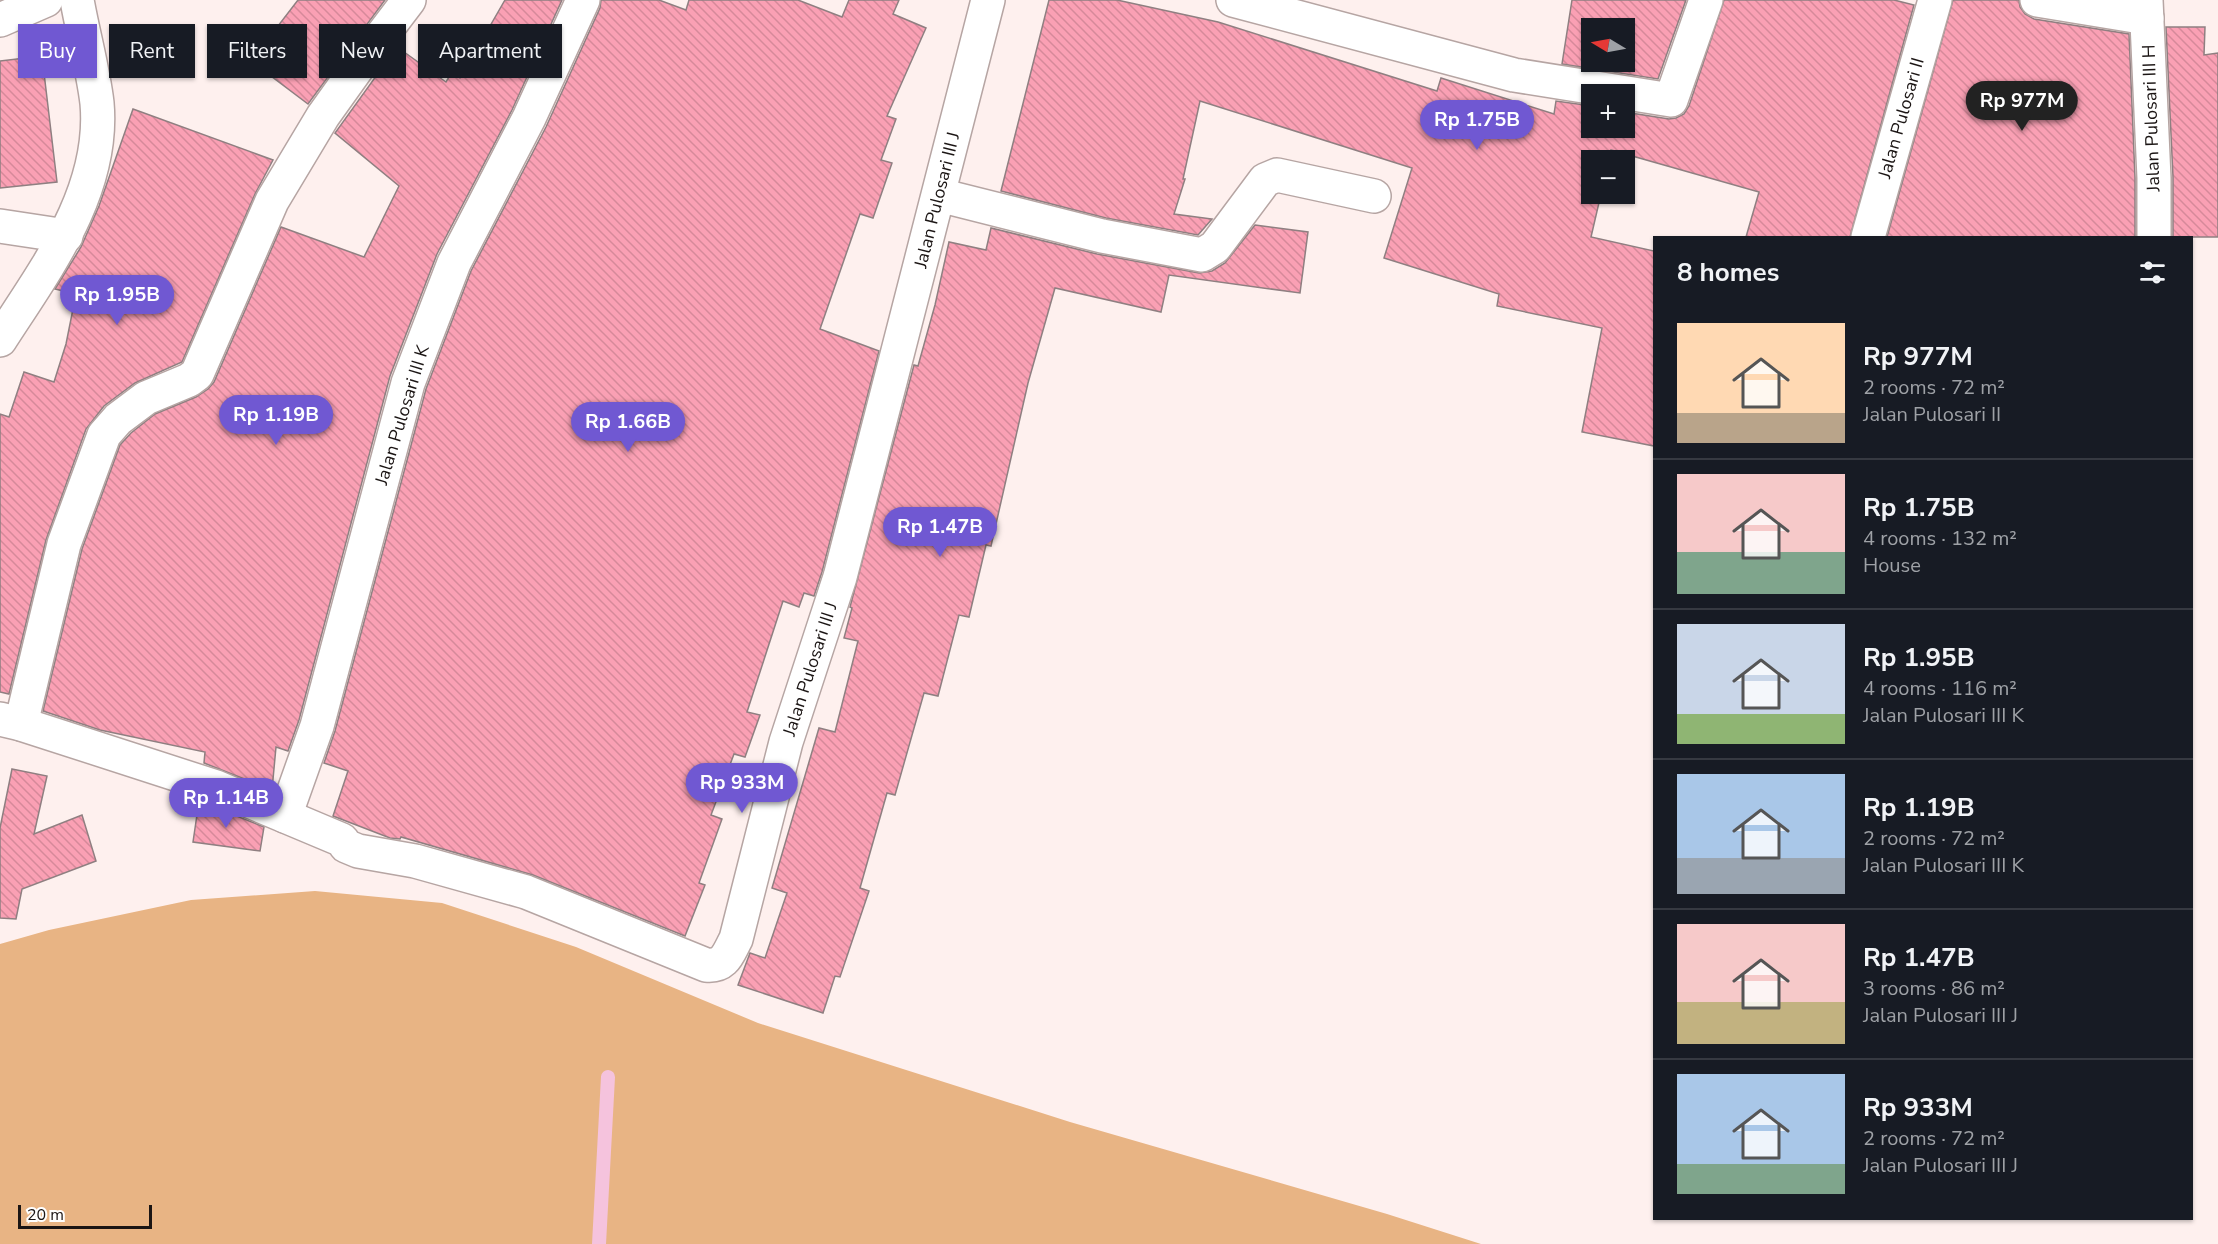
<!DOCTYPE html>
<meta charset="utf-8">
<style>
body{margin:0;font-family:"Nunito Sans",sans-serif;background:#242831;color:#f1f3f6;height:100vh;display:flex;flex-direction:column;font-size:22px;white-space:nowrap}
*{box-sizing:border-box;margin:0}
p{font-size:20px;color:#9ea1a6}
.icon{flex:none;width:33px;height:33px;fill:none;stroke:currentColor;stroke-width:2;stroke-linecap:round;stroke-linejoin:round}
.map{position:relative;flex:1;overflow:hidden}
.side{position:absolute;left:1653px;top:236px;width:540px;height:984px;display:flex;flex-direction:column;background:#171b24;border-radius:0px;box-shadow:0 2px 4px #0004}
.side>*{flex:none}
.guide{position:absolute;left:18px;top:24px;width:570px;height:54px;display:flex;gap:12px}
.needle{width:39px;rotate:280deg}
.controls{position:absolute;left:1581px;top:18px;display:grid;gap:12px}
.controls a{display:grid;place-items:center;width:54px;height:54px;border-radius:0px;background:#171b24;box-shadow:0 2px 4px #0004;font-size:30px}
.scale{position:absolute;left:18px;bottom:15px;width:134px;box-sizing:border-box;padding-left:6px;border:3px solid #1b1514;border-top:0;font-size:16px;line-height:21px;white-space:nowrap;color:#1b1514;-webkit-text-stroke:4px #fff;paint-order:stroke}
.price{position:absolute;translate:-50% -51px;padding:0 14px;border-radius:21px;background:#7058d2;color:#fff;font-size:20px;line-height:39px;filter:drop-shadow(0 2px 3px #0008)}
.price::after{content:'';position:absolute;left:50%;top:36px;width:18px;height:14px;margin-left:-9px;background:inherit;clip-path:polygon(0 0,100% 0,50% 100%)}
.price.current{background:#222;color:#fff}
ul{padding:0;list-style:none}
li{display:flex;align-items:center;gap:18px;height:150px;padding:0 24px}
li+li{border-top:2px solid #363941}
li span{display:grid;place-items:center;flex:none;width:168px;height:120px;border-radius:0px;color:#555}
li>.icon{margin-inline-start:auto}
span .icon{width:72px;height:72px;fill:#fffc;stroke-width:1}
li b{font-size:26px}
h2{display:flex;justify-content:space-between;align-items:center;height:72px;padding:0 24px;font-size:26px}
.tag{padding:0 21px;border-radius:0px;background:#171b24;box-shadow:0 2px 4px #0004;font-size:21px;line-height:54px}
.tag.current{background:#7058d2;color:#fff}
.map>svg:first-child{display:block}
.grass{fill:#e8b484}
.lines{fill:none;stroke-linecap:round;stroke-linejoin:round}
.stream{stroke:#f5c3dd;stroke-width:14}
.building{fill:url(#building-back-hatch);stroke:#8f7f81;stroke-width:1.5;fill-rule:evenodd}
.minor-casing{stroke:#b6a5a3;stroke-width:36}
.minor{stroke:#fff;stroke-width:33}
.labels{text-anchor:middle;stroke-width:4.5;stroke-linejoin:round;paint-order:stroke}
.street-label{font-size:18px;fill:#1b1514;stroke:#fff}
</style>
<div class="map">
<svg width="2218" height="1244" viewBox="0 0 2218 1244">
<defs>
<pattern id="building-back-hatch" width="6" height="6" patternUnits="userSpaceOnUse" patternTransform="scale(1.5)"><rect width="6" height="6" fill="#faa0b4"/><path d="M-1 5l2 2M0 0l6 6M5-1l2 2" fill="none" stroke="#d6899a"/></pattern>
</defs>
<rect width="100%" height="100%" fill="#fef0ee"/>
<path class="grass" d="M315 891 442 903 576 947 758 1023 1070 1122 1387 1214 1481 1244H0V944L49 930 191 900Z"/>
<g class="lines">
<path class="stream" d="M599 1244 608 1077"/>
</g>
<g class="building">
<path d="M298 0H385L308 104 251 61Z"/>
<path d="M505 0H562L512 110 437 254 390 376 299 720 288 751 276 747 272 790 204 763 205 752 100 730 43 711 82 549 120 445 131 433 155 414 196 397 208 389 214 382 281 227 364 257 399 186 335 133 397 47 446 82 452 72 460 78Z"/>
<path d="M601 0H659L686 10 689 0H798L842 17 849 0H899L893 14 926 28 887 116 896 119 881 160 892 163 873 218 860 214 820 329 879 351 822 572 814 596 804 593 799 607 783 601 747 712 760 715 745 757 734 754 711 815 722 819 699 883 705 885 685 936 533 875 401 837 400 839 390 838 333 816 348 771 324 763 335 731 426 389 471 271 546 127 600 8Z"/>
<path d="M1049 0H1117L1218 22 1437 91 1441 78 1554 114 1556 101 1592 106V128H1624V112L1669 119 1676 118 1684 114 1689 106 1724 0H1894L1914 5 1850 237H1746L1759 192 1611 150 1608 160H1592V194H1601L1591 237 1654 251V446L1582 432 1602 328 1497 306 1499 294 1384 258 1412 168 1200 101 1183 179H1185L1174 214 1212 219 1198 235 1106 218 1001 191Z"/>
<path d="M1572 0H1686L1658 79 1562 64ZM1592 28H1624V62H1592Z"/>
<path d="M1953 0H2019L2020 7 2025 14 2034 19 2129 34 2135 178V237H1887Z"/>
<path d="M2166 27H2205L2204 55 2218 53V237H2173V177Z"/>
<path d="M42 56 57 182 0 188V61Z"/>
<path d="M133 109 273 160 255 194 182 362 135 383 104 406 86 429 46 540 9 694 0 692V414L9 417 24 372 54 382 66 344 76 294 55 289 81 247 99 206Z"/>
<path d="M1255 225 1308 232 1300 293 1169 275 1161 312 1055 288 1028 383 991 546 986 545 969 617 959 615 938 696 924 693 895 795 887 793 860 888 869 891 840 977 835 976 823 1013 738 985 750 953 765 958 787 893 772 888 819 728 835 732 858 641 844 638 852 608 850 607 914 365 918 366 935 305 949 242 986 250 991 228 1097 254 1199 273 1212 271 1225 263Z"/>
<path d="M12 769 47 776 34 834 82 815 96 861 22 889 16 919 0 918V828Z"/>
<path d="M199 801 264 827 260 851 193 842Z"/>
</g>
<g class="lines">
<defs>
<g id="minor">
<path d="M1233 0 1514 75 1671 100 1706 0"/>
<path d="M2037 0 2147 18"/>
<path d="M2146 0 2154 178V237"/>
<path d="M0 20 46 0"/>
<path d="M939 195 1102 236 1202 255 1215 247 1265 180 1277 175 1374 196"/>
<path d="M0 226 66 236"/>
<path d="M1868 237 1935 0"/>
<path d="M0 340C45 270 105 192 97 103 93 69 83 34 77 0"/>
<path d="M0 719 21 724 216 787 342 840 346 846 358 851 415 861 526 892 706 965C725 967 728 954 736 939L786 742 840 577 988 0"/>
<path d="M21 724 64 544 104 435 118 419 146 398 189 380 197 374 272 201 323 116 358 67 409 0"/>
<path d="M285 816 317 726 408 383 454 263 529 118 583 0"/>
</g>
</defs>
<use href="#minor" class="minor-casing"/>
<use href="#minor" class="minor"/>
</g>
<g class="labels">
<g class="street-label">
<text transform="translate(1901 118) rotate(-74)" y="6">Jalan Pulosari II</text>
<text transform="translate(2151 118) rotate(-92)" y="6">Jalan Pulosari III H</text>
<text transform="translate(937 200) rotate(-76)" y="6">Jalan Pulosari III J</text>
<text transform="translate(402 415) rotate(-73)" y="6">Jalan Pulosari III K</text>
<text transform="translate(810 669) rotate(-72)" y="6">Jalan Pulosari III J</text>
</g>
</g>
</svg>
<div class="controls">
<a><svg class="needle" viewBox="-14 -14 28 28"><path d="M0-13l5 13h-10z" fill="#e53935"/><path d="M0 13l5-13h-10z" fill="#9ea1a6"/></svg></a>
<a>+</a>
<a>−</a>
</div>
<div class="scale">20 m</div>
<b class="price current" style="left:2022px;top:132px">Rp 977M</b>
<b class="price" style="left:1477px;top:151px">Rp 1.75B</b>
<b class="price" style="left:117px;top:326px">Rp 1.95B</b>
<b class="price" style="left:276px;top:446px">Rp 1.19B</b>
<b class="price" style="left:628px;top:453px">Rp 1.66B</b>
<b class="price" style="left:940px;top:558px">Rp 1.47B</b>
<b class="price" style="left:742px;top:814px">Rp 933M</b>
<b class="price" style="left:226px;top:829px">Rp 1.14B</b>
<div class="guide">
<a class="tag current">Buy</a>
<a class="tag">Rent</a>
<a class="tag">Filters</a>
<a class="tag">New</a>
<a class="tag">Apartment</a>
</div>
<section class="side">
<h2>8 homes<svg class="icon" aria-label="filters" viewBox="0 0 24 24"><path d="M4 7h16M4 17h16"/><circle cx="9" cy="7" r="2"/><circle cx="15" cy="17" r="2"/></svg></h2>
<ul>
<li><span style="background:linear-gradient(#ffd9b3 75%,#b9a48a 0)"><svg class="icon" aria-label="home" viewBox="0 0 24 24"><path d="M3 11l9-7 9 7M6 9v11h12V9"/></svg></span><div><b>Rp 977M</b><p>2 rooms · 72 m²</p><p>Jalan Pulosari II</p></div></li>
<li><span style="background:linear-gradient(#f6c9c9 65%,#7fa58c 0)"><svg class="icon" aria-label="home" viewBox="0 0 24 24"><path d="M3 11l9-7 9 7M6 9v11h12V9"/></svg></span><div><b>Rp 1.75B</b><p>4 rooms · 132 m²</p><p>House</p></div></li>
<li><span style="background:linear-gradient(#c9d6e8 75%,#8fb573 0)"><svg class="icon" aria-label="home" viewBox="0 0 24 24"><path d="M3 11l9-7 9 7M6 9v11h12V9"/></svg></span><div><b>Rp 1.95B</b><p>4 rooms · 116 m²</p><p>Jalan Pulosari III K</p></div></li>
<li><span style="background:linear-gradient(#a9c7e8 70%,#9aa5b1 0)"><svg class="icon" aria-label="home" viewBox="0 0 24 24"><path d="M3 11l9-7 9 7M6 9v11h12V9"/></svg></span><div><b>Rp 1.19B</b><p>2 rooms · 72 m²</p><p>Jalan Pulosari III K</p></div></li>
<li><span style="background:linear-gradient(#f6c9c9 65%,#c2b280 0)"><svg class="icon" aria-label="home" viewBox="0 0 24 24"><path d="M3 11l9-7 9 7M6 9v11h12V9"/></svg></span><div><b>Rp 1.47B</b><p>3 rooms · 86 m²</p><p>Jalan Pulosari III J</p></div></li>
<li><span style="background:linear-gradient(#a9c7e8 75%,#7fa58c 0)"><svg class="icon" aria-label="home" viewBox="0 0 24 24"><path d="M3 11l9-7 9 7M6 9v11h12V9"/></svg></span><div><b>Rp 933M</b><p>2 rooms · 72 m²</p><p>Jalan Pulosari III J</p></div></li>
</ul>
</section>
</div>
